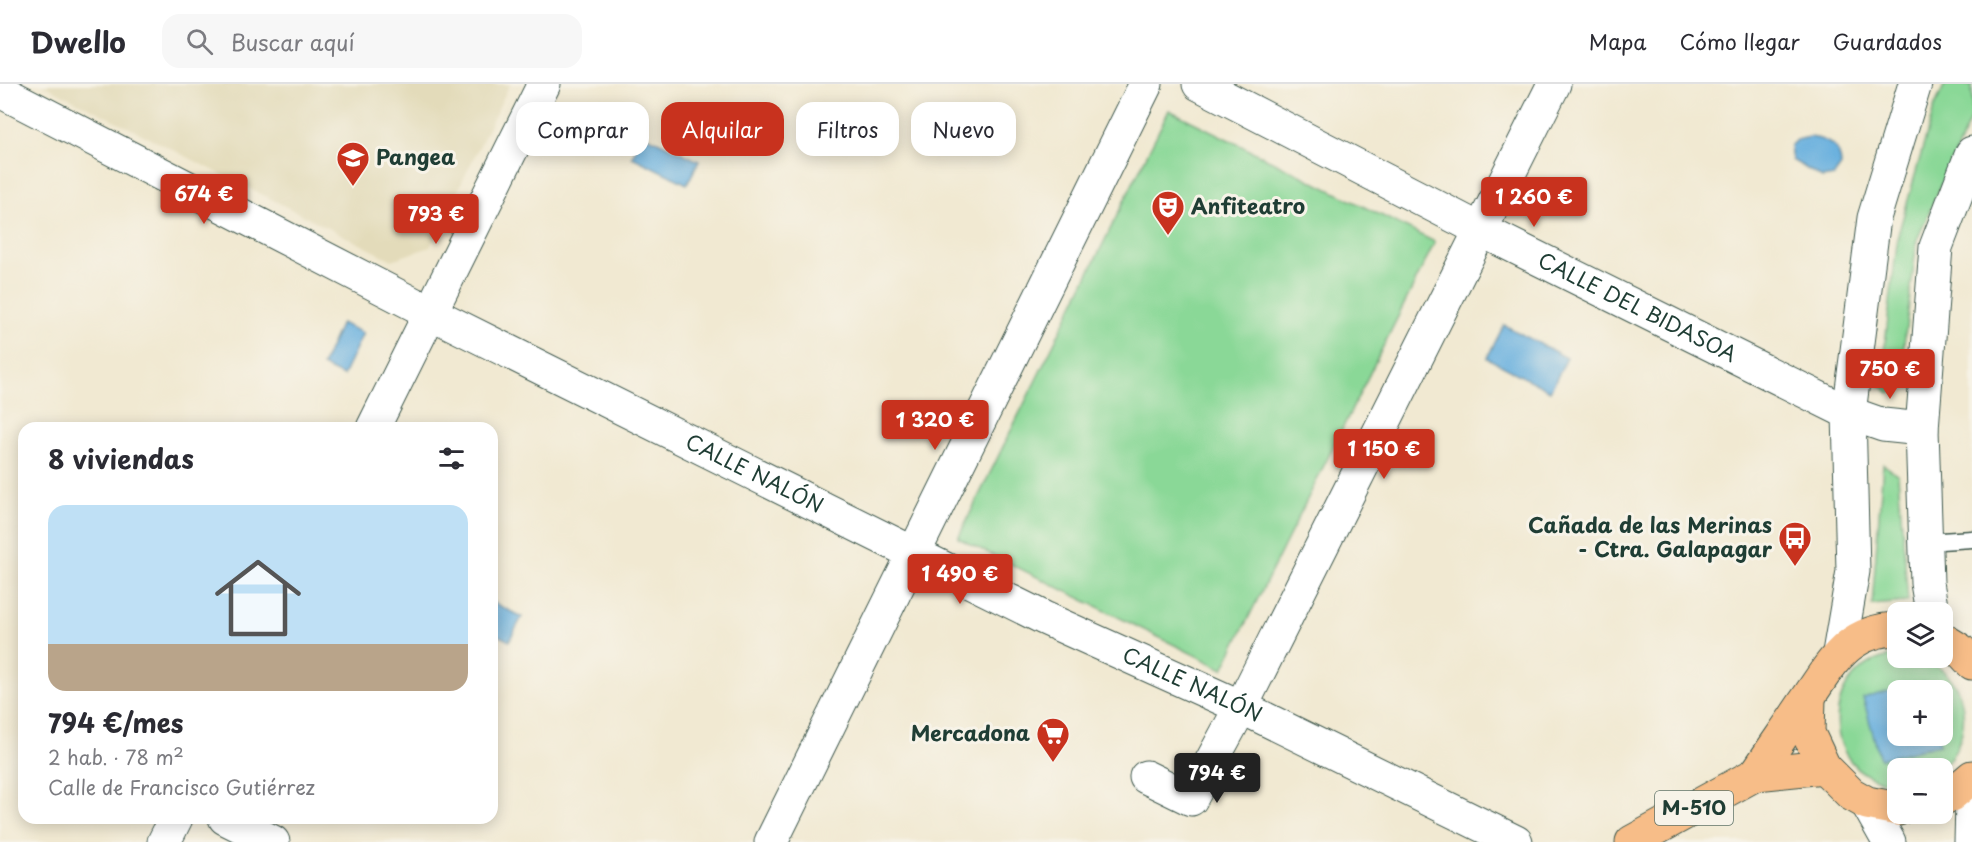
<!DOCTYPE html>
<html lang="es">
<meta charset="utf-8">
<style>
body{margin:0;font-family:"Playpen Sans",sans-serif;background:#f7f7f7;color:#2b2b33;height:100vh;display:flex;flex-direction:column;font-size:22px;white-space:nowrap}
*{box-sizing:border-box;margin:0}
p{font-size:20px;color:#7c7c81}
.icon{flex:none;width:33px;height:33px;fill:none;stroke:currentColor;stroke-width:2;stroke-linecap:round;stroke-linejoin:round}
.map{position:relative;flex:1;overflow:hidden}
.drawer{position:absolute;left:18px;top:338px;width:480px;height:402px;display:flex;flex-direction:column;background:#fff;border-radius:18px;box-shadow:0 3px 15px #0003}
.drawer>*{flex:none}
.top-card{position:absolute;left:516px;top:18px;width:570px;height:54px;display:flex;gap:12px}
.buttons{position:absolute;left:1887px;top:518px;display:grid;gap:12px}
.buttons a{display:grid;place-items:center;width:66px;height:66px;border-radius:12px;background:#fff;box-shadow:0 3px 15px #0003;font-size:30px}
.price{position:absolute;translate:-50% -51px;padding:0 14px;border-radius:6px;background:#c8321e;color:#fff;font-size:20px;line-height:39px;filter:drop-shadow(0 2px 3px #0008)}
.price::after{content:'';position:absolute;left:50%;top:36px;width:18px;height:14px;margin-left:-9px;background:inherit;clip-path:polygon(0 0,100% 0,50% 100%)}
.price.active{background:#222;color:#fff}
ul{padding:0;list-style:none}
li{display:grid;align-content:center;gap:12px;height:318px;padding:0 30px}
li+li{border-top:2px solid #e1e1e2}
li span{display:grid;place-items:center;height:186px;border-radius:18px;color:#555}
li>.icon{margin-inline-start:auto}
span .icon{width:108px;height:108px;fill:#fffc;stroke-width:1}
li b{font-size:26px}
h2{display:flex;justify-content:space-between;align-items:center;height:72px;padding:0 30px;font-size:26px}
.chip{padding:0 21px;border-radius:18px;background:#fff;box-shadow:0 3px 15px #0003;font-size:21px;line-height:54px}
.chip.active{background:#c8321e;color:#fff}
header{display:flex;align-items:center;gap:36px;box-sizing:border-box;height:84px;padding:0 30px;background:#fff;border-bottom:2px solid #e1e1e2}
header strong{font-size:28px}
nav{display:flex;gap:33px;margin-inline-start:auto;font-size:21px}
.search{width:420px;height:54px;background:#f7f7f7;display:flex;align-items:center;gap:15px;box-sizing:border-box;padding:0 21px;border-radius:18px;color:#7c7c81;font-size:22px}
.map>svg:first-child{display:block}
.built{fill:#e3dbba}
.green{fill:#8ad897;stroke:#548a66;stroke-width:1.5;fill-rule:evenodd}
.water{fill:#66afde;stroke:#427689;stroke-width:1.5}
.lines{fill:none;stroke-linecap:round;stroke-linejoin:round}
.service-casing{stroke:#3e574c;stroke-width:19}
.minor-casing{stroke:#3e574c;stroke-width:35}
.tertiary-casing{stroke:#3e574c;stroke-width:35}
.primary-casing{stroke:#3e574c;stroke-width:35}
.service{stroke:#fff;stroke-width:16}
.minor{stroke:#fff;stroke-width:33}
.tertiary{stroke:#fff;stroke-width:33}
.primary{stroke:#f7bd88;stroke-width:33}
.labels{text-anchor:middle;stroke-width:6;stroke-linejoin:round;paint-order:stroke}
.shield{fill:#f7f3e8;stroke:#60746a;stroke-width:1.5}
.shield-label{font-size:20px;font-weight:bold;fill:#1f3d34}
.poi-label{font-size:21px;font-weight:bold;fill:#1f3d34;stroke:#f7f3e8;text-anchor:start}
.street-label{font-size:21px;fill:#1f3d34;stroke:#f7f3e8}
</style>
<header>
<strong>Dwello</strong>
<div class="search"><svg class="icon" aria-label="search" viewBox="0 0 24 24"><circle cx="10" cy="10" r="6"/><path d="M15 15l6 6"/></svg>Buscar aquí</div>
<nav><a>Mapa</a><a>Cómo llegar</a><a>Guardados</a></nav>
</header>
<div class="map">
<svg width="1972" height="758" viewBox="0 0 1972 758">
<rect width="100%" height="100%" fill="#f7f3e8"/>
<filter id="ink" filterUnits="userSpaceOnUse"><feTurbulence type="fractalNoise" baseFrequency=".0167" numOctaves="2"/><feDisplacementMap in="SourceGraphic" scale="12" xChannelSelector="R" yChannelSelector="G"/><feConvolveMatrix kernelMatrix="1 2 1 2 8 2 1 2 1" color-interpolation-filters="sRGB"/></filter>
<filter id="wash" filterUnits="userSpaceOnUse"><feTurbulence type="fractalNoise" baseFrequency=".008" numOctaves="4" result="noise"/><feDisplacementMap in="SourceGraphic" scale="24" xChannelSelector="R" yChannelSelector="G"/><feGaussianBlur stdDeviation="1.35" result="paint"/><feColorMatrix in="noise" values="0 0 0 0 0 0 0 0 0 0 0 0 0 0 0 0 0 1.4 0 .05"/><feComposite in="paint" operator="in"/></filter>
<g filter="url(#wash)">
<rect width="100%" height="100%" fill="#f1e9d2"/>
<path class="built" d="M42 0H510L430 163 392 176Z"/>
<g class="green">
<path d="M1945 0H1972V31L1917 156 1899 300 1894 308 1889 309 1880 301 1898 151 1935 21Z"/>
<path d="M1169 26 1435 158 1223 585 958 454Z"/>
<path d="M1883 380 1898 391 1908 518 1872 521Z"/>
<path d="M1897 571C1907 577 1924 572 1941 585 1972 609 1970 659 1941 684H1898L1897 698C1820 699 1815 580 1897 571ZM1898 606H1942V651H1898Z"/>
</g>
<g class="water">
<path d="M643 50 699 77 687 100 632 73Z"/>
<path d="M1810 53C1827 55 1841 63 1841 82L1834 92 1822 94 1792 76 1790 62 1796 56Z"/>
<path d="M341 239 363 249 343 292 322 282Z"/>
<path d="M1504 241 1567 274 1550 307 1487 274Z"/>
<path d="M492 518 522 533 509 557 492 548Z"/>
<path d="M1924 598 1926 606H1898V651H1937L1940 660 1880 675 1863 614Z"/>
</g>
</g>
<g filter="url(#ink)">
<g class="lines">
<defs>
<path id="service" d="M1925 458 1972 455"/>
<g id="minor">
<path id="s1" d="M1199 0 1481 146 1849 329 1883 341 1922 345"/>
<path id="s2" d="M0 7 431 229 913 469 1044 534 1241 623 1516 758"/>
<path d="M373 344 544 0"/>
<path d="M1146 693 1191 715 1241 623 1554 0"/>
<path d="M1867 719 1889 758"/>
<path d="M225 734 273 758"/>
<path d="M164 758 176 734"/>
<path d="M771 758 1146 0"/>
<path d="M1971 758 1972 718"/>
</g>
<g id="tertiary">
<path d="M1932 528 1927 499 1922 345 1936 163 1972 69"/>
<path d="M1839 569 1853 487 1849 329 1874 134 1915 0"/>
</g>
<g id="primary">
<path d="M1942 555 1960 566 1972 579"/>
<path d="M1809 614 1808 649 1824 683 1851 710 1867 719 1898 725"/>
<path d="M1756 690C1772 666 1789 642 1805 618 1831 581 1846 546 1898 545"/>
<path d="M1942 715 1951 711 1972 693"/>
<path d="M1632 758 1756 690 1824 683"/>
</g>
</defs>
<use href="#service" class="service-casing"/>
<use href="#minor" class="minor-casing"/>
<use href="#tertiary" class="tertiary-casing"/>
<use href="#primary" class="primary-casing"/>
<use href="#service" class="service"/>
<use href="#minor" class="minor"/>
<use href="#tertiary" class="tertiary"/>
<use href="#primary" class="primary"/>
</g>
</g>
<defs>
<symbol id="school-pin" viewBox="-11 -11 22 30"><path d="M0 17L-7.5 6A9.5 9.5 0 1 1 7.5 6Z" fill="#c8321e" stroke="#f7f3e8"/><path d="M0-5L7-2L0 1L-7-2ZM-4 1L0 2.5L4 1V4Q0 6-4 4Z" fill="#fff"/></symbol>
<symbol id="theatre-pin" viewBox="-11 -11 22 30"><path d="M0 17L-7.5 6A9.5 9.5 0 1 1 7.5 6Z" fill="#c8321e" stroke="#f7f3e8"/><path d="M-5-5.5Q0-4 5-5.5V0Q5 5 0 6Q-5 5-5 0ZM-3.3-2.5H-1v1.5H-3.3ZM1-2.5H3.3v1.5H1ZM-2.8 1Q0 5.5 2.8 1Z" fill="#fff"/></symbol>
<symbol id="bus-pin" viewBox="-11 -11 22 30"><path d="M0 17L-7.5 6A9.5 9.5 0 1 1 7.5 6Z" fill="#c8321e" stroke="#f7f3e8"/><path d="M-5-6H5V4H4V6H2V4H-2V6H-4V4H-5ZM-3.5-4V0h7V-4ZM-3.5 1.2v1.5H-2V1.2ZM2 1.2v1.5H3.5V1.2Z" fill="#fff"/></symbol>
<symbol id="supermarket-pin" viewBox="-11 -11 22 30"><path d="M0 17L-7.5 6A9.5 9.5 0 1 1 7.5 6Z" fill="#c8321e" stroke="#f7f3e8"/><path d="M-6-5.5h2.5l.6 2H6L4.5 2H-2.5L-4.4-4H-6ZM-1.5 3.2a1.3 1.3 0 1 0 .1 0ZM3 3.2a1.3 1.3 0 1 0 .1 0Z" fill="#fff"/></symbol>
</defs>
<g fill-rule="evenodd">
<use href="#school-pin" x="334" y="55" width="38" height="52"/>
<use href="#theatre-pin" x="1149" y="104" width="38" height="52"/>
<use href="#bus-pin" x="1776" y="435" width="38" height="52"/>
<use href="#supermarket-pin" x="1034" y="631" width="38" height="52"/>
</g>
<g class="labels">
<rect class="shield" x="1655" y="707" width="78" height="34" rx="4.5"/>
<g class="shield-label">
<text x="1694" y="731">M-510</text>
</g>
<g class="poi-label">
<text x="376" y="81">Pangea</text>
<text x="1191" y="130">Anfiteatro</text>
<text x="1772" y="449" text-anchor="end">Cañada de las Merinas<tspan x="1772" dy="24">- Ctra. Galapagar</tspan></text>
<text x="1030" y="657" text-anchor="end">Mercadona</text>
</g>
<g class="street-label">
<text dy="7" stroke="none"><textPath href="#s1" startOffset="492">CALLE DEL BIDASOA</textPath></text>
<text dy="7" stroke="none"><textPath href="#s2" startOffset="846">CALLE NALÓN</textPath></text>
<text dy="7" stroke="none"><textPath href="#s2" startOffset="1332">CALLE NALÓN</textPath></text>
</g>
</g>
</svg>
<div class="buttons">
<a><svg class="icon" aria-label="layers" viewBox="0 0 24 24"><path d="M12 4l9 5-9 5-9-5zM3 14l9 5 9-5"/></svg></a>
<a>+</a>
<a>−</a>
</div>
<b class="price" style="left:204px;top:141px">674 €</b>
<b class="price" style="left:1534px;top:144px">1 260 €</b>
<b class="price" style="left:436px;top:161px">793 €</b>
<b class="price" style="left:1890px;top:316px">750 €</b>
<b class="price" style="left:935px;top:367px">1 320 €</b>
<b class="price" style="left:1384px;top:396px">1 150 €</b>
<b class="price" style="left:960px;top:521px">1 490 €</b>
<b class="price active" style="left:1217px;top:720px">794 €</b>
<div class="top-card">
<a class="chip">Comprar</a>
<a class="chip active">Alquilar</a>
<a class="chip">Filtros</a>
<a class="chip">Nuevo</a>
</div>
<section class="drawer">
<h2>8 viviendas<svg class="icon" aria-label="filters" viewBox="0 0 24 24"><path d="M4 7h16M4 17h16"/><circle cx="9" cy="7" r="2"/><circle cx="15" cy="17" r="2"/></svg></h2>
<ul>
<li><span style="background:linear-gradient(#bfe0f5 75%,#b9a48a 0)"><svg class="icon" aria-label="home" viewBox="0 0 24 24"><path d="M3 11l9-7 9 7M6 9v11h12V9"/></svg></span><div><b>794 €/mes</b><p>2 hab. · 78 m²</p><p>Calle de Francisco Gutiérrez</p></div></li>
</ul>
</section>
</div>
